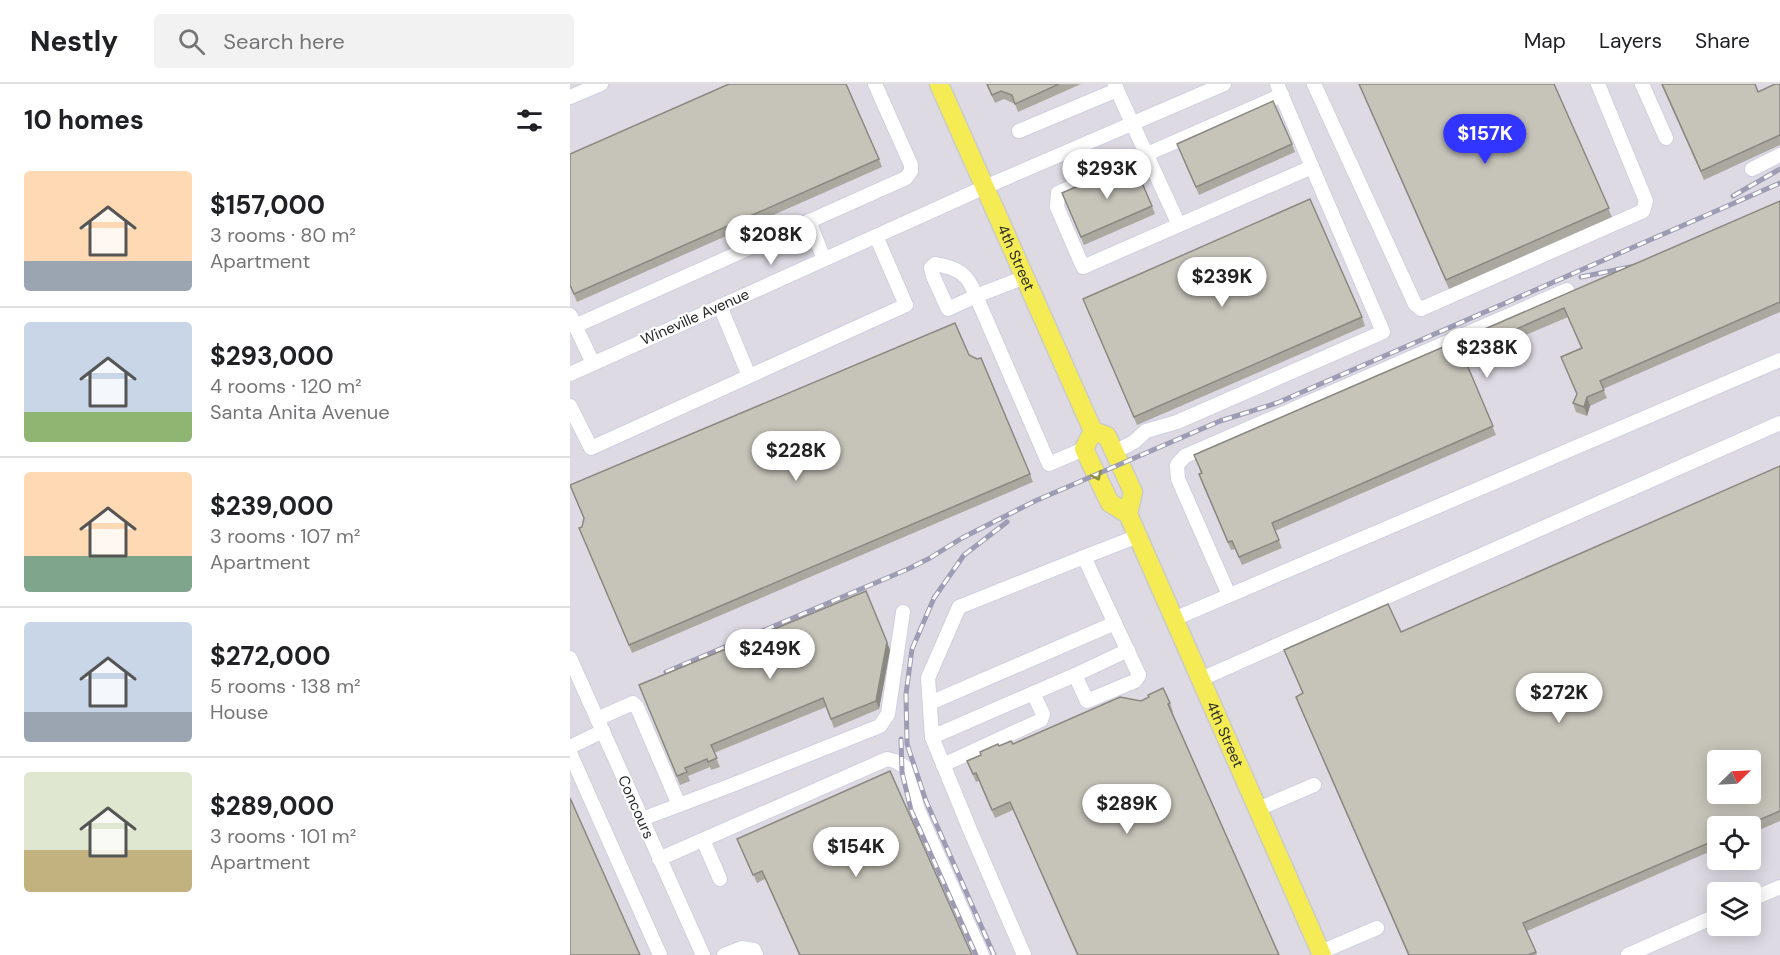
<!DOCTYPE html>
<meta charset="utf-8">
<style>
body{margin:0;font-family:"DM Sans",sans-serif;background:#f2f2f2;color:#202124;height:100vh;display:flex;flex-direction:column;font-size:22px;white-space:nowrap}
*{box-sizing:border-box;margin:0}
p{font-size:20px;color:#757577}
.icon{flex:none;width:33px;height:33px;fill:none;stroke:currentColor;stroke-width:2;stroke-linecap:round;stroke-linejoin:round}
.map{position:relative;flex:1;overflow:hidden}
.side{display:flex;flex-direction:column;background:#fff;width:570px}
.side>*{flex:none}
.needle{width:39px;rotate:66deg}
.tools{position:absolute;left:1137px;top:666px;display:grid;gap:12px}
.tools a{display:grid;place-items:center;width:54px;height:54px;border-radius:6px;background:#fff;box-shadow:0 3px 15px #0003;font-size:30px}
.price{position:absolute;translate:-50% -51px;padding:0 14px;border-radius:21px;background:#fff;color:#222;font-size:20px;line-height:39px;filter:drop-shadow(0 2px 3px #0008)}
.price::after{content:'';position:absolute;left:50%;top:36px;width:18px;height:14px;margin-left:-9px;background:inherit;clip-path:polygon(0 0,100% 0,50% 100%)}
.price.active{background:#3234ff;color:#fff}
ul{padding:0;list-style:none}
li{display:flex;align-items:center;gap:18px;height:150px;padding:0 24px}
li+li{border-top:2px solid #e0e0e0}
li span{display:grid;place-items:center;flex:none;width:168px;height:120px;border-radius:6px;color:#555}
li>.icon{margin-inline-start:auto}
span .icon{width:72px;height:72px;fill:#fffc;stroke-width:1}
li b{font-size:26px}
h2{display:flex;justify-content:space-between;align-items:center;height:72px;padding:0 24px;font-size:26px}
header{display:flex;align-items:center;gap:36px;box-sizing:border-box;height:84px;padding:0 30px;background:#fff;border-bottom:2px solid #e0e0e0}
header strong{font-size:28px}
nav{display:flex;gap:33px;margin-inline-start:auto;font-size:21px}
.search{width:420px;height:54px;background:#f2f2f2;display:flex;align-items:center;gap:15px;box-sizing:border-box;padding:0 21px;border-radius:6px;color:#757577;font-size:22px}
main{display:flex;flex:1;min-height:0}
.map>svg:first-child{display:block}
.industrial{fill:#dedae3;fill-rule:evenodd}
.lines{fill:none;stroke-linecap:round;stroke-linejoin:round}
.minor-casing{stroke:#cecfe2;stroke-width:16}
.major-casing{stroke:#cbcbcb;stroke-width:21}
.minor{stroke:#fff;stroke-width:14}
.major{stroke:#f5ec55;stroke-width:18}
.rail-casing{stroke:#9d9cb4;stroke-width:5}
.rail{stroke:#fff;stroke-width:3;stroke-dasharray:9;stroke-linecap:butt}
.wall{fill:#aaa89f}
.shaded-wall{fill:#8b8882}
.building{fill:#c6c3b9;stroke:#8b8882;stroke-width:1.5;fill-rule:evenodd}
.oneway{stroke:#8e8a3e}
.labels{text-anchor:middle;stroke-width:4.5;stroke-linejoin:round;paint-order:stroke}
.street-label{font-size:15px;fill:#282828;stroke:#fff}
</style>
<header>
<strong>Nestly</strong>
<div class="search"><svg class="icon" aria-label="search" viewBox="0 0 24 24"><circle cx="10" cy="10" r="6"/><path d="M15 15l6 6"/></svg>Search here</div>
<nav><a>Map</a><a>Layers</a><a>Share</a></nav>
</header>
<main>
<section class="side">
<h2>10 homes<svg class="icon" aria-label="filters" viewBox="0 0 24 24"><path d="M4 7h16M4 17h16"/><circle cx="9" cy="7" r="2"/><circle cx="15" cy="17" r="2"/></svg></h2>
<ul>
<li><span style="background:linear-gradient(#ffd9b3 75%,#9aa5b1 0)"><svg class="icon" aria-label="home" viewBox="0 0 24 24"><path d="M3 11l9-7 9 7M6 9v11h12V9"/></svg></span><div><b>$157,000</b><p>3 rooms · 80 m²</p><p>Apartment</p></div></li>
<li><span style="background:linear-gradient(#c9d6e8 75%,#8fb573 0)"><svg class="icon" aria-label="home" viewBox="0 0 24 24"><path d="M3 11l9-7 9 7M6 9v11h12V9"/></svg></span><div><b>$293,000</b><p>4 rooms · 120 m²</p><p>Santa Anita Avenue</p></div></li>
<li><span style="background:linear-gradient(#ffd9b3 70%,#7fa58c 0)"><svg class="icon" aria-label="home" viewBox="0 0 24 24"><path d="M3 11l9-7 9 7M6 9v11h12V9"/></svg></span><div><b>$239,000</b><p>3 rooms · 107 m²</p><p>Apartment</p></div></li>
<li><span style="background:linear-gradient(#c9d6e8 75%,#9aa5b1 0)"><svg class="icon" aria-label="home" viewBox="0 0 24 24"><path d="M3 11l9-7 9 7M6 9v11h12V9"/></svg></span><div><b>$272,000</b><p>5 rooms · 138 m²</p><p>House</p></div></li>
<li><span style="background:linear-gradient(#dfe7d0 65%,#c2b280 0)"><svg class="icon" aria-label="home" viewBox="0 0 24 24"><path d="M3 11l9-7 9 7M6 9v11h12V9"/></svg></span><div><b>$289,000</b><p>3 rooms · 101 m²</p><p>Apartment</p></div></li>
</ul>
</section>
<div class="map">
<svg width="1210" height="871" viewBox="0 0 1210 871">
<rect width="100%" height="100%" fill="#ebe7d9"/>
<path class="industrial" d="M0 0H1210V871H0ZM1148 676H1180V710H1148ZM1148 742H1180V776H1148ZM1148 808H1180V842H1148Z"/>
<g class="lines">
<defs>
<g id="minor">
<path d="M744 0 845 220 851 225 1073 127 1076 117 1028 0"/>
<path d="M1072 0 1096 54"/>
<path d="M547 6 609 141 742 83 707 0"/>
<path d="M0 13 31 0"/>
<path d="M449 47 547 6 545 0"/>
<path d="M1182 85 1210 71"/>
<path d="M239 137 254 175"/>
<path d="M609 141 513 183 487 123 488 109 712 11"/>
<path d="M365 180C389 184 398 190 406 212L378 225 363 192 361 184Z"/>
<path d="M455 193 406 212 479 380 514 365"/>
<path d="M150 222 179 292"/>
<path d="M0 231 23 279"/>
<path d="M5 242 336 94 341 87V81L305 0"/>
<path d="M0 290 415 103 654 0"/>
<path d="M0 322 21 364 336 221 306 152"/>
<path d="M544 368 564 358 576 347 607 338 813 248 742 83"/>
<path d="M514 473 389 523 358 594 362 653 505 591 517 617 565 597 569 591 514 473 568 452"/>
<path d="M659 511 608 395 607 381 615 372 997 206"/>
<path d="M604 535 1210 276"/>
<path d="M0 574 133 871"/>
<path d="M505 591 558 566"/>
<path d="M631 595 1210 339"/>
<path d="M360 619 545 539"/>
<path d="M27 635 63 619 67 623 109 721"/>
<path d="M362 653 400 746 454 871"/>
<path d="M0 663 33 647"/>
<path d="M0 669 90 871"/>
<path d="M373 681 471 636 473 630 463 609"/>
<path d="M688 725 744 701"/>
<path d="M72 735 162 701 310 642 318 630 333 528"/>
<path d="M133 756 150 795"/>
<path d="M89 775 317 675 325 677 335 683 339 693 348 726 412 871"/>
<path d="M1180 816 1210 803"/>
<path d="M751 868 807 844"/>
<path d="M154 871 172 864 184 866 186 871"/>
<path d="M1058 871 1148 831"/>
</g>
<g id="major">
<path id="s1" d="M369 0 523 347 537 352 563 408 558 430"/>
<path id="s2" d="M523 347 514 365 540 419 558 430 752 871"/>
</g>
</defs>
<use href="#minor" class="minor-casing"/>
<use href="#major" class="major-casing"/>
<use href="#minor" class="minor"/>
<use href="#major" class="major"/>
<defs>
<g id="rail">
<path d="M1163 112 1210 85"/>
<path d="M1011 193 1070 181"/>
<path d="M96 588 338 485 360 474 392 454 465 417 650 337 707 319 1210 99"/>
<path d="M331 655 332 688 341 726 406 871"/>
<path d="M424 871 356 717 337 660 336 610 342 565 364 514 394 471 437 438"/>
</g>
</defs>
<use href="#rail" class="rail-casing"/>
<use href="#rail" class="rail"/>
</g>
<g class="wall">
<path d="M416 0H511L448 28 445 20 434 15 425 19Z"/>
<path d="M789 0H984L1042 133 879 205Z"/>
<path d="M1091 0H1185L1188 8 1210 0V61L1134 96Z"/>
<path d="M607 60H722L725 68 629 111Z"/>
<path d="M0 70 309 75 312 83 7 218 0 202Z"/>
<path d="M492 109 582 122 585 130 514 161Z"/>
<path d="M1210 117V228L1033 305 1037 314 1020 322 1017 332 1006 328 1003 319 1007 310 991 273 1011 264 998 233 895 277 926 351 705 447 712 464 672 481 665 465 661 466 632 399 629 390 631 389 624 371Z"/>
<path d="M513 215 792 233 795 242 567 341Z"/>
<path d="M399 271 460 390 463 398 62 569 9 444 12 443 14 435 0 401Z"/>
<path d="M1210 382V737L1180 750V742H1148V764L957 847 967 871H838L729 621 726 613 733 610 714 566 831 548Z"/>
<path d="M317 558 320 566 309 625 264 644 256 623 144 669 150 683 141 686 140 683 118 692 120 697 110 701 72 609Z"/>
<path d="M571 617 600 619 603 628H602L709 871H507L443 726 425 734 409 697 406 698 397 677 429 662 443 660Z"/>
<path d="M167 755 402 871H229L195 795 187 799Z"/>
</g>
<g class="shaded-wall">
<path d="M1017 313 1020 322 1017 332 1014 323Z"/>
<path d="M317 558 320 566 309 625 306 617Z"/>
</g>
<g class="building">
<path d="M159 0H276L309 75 4 210 0 201V70Z"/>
<path d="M417 0H489L445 20 442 11 431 7 422 11Z"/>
<path d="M789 0H984L1039 124 876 196Z"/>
<path d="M1092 0H1185L1188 8 1205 0H1210V51L1131 87Z"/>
<path d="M703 17 722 60 626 103 607 60Z"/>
<path d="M563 78 582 122 511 153 492 109Z"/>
<path d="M740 115 792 233 564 333 513 215Z"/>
<path d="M1210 117V218L1030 297 1034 306 1017 313 1014 323 1003 319 1007 310 991 273 1012 264 994 224 892 269 923 342 702 439 709 456 669 473 662 457 658 458 629 390 632 389 624 371Z"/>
<path d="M385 239 399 271 407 275 411 274 460 390 59 561 9 444 12 443 14 434 0 401Z"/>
<path d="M1210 382V727L1175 742H1148V755L953 839 966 868 958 871H839L726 613 733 609 714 566 818 520 831 548ZM1148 676H1180V710H1148Z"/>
<path d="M296 507 317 558 306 617 261 635 253 614 141 661 147 674 138 678 137 675 115 684 117 688 107 692 69 601Z"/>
<path d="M593 604 600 619 598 620 709 871H508L440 718 422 726 406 689 403 690 397 677 411 671 410 668 428 660 429 662 441 657 443 660 550 613 571 617 579 613 578 611Z"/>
<path d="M320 687 402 871H230L192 787 183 791 167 755Z"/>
<path d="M0 714 70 871H0Z"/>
</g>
<defs><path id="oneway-chevron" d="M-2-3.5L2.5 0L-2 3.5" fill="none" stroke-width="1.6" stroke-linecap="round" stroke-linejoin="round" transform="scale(1.5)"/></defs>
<use class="oneway" href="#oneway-chevron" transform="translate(527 392) rotate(65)"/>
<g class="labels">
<g class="street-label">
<text dy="5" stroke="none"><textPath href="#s1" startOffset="190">4th Street</textPath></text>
<text transform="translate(125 233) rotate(-24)" y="5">Wineville Avenue</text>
<text dy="5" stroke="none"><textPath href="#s2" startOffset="342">4th Street</textPath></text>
<text transform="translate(66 723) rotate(66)" y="5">Concours</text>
</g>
</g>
</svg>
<div class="tools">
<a><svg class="needle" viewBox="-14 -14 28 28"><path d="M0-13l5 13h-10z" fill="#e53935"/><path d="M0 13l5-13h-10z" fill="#757577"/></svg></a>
<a><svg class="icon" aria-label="locate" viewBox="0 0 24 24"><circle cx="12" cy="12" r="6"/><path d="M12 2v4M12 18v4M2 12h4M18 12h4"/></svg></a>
<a><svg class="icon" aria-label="layers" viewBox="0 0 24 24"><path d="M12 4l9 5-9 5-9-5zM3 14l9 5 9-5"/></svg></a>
</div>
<b class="price active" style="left:915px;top:81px">$157K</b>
<b class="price" style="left:537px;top:116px">$293K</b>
<b class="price" style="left:201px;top:182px">$208K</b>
<b class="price" style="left:652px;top:224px">$239K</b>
<b class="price" style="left:917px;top:295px">$238K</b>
<b class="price" style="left:226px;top:398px">$228K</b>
<b class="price" style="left:200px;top:596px">$249K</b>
<b class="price" style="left:989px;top:640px">$272K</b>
<b class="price" style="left:557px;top:751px">$289K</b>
<b class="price" style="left:286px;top:794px">$154K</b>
</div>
</main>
